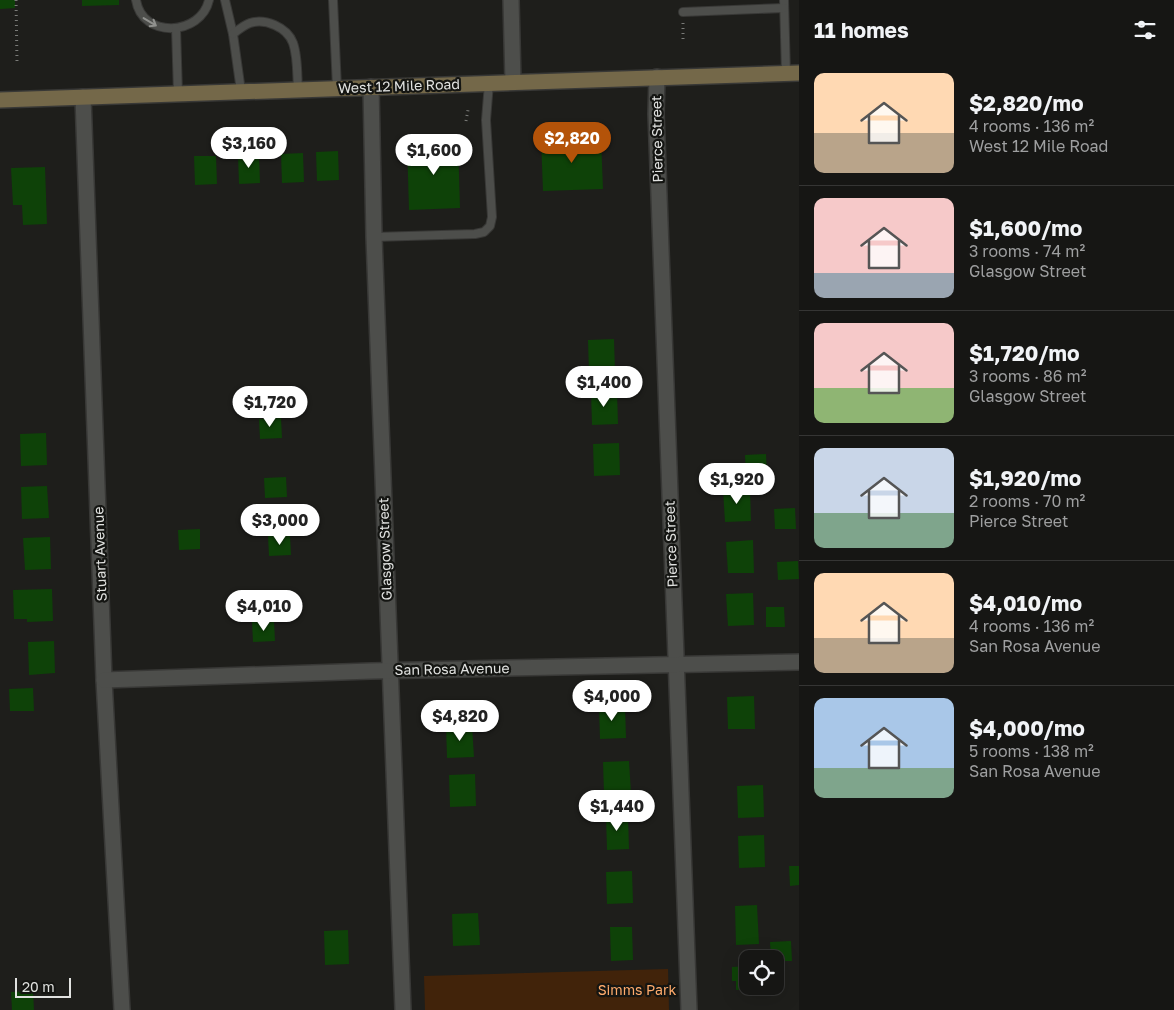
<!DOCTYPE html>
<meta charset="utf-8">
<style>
body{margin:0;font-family:"Golos Text",sans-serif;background:#232322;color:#f1f3f6;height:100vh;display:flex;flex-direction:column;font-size:19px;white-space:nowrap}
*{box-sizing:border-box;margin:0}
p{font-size:16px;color:#9e9fa0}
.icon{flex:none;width:28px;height:28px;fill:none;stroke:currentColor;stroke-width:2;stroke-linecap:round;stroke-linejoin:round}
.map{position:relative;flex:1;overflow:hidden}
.side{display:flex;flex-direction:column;background:#161614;width:375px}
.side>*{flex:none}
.tools{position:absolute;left:739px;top:950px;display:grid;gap:10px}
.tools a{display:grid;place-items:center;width:45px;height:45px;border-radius:10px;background:#161614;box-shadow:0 5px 20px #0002,0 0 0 1px #353534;font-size:25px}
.scale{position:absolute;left:15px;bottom:12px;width:56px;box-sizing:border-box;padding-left:5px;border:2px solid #e1e2e0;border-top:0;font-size:14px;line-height:18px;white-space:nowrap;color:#e1e2e0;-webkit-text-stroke:4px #141512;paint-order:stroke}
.price{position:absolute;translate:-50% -42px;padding:0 11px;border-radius:18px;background:#fff;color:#222;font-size:16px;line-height:32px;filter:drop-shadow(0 1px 2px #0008)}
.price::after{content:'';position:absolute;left:50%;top:30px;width:15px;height:11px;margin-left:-8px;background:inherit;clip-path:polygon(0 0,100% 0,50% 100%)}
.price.current{background:#b45309;color:#fff}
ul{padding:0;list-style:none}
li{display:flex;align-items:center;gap:15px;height:125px;padding:0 15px}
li+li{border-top:1px solid #353534}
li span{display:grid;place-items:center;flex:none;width:140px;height:100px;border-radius:10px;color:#555}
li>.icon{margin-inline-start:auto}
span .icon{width:60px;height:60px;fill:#fffc;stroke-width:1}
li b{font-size:21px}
h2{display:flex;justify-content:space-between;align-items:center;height:60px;padding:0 15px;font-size:21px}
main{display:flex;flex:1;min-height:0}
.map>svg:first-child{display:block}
.green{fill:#41230a}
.building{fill:#0e4208}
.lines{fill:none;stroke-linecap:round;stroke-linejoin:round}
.lane-casing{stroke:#383836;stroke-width:10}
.street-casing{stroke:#383836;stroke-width:18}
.secondary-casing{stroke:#383836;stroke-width:18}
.path{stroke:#7a7b78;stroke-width:3;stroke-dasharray:1 4;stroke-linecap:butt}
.lane{stroke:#4d4e4b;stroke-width:8}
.street{stroke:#4d4e4b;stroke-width:15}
.secondary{stroke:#746849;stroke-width:15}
.oneway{stroke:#90918e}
.labels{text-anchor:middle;stroke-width:4.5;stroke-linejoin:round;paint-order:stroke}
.street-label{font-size:14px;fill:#e1e2e0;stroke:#141512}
.park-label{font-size:14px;fill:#ffab6c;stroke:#141512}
</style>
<main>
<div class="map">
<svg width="799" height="1010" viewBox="0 0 799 1010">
<rect width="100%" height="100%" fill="#1e1e1b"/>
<path class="green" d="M668 969 669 1010H425L424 976Z"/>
<g class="building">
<path d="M0 0H15V8L0 9Z"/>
<path d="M82 0H119V5L82 6Z"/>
<path d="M601 138 603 189 543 191 541 139Z"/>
<path d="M458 141 460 208 409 210 407 143Z"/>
<path d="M338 151 339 180 317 181 316 152Z"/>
<path d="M303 153 304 182 282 183 281 154Z"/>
<path d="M259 154 260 183 239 184 238 155Z"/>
<path d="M194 156H216L217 184 195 185Z"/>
<path d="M45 167 47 224 23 225 22 205H13L11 168Z"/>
<path d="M614 339 615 372 589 373 588 340Z"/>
<path d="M617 392 618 424 592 425 591 393Z"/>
<path d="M281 418 282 438 260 439 259 419Z"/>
<path d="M46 433 47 465 21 466 20 434Z"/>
<path d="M619 443 620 475 594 476 593 444Z"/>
<path d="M766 454 767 476 746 477 745 455Z"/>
<path d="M286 477 287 497 265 498 264 478Z"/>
<path d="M47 486 49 518 22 519 21 487Z"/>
<path d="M750 489 751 521 725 522 723 490Z"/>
<path d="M795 508 796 529H775L774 509Z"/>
<path d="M200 529V549L179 550 178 530Z"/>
<path d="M290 535 291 555 269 556 268 536Z"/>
<path d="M50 537 51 569 25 570 23 538Z"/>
<path d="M753 540 754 573H728L726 542Z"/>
<path d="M798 561 799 579 778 580 777 562Z"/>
<path d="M52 589 53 621 27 622V619H14L13 590Z"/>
<path d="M753 593 754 625 728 626 726 594Z"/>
<path d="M766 607H784L785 627H766Z"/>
<path d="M274 621 275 641 253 642 252 622Z"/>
<path d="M54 641 55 673 29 675 28 642Z"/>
<path d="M33 688 34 711H10L9 689Z"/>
<path d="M754 696 755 729H728L727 697Z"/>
<path d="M625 706 626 738 600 739 599 707Z"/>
<path d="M472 725 474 757 447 758 446 726Z"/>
<path d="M629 761 631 793 604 794 603 762Z"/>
<path d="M475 774 476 806 450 807 449 775Z"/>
<path d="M763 785 764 817 738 818 737 786Z"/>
<path d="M628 815 629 849 607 850 606 816Z"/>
<path d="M764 835 765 867 739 868 738 836Z"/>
<path d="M789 866H799V885L790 886Z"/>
<path d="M632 871 633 903 607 904 606 872Z"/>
<path d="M757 905 759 944 736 945 735 906Z"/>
<path d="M478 913 480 945 453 946 452 914Z"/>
<path d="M610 927H632L633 960 611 961Z"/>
<path d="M348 930 349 964 325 965 324 931Z"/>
<path d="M791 941 792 961H775V959H771L770 942Z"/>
<path d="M748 966V986H756V989L736 990V981H732V967Z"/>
<path d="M33 991 34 1010H12L11 992Z"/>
</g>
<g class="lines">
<defs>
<g id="lane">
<path d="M136 0C142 39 201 36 209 0"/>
<path d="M225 0 233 34 241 91"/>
<path d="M333 0 337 88"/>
<path d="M784 0 786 74"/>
<path d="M683 12 784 8"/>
<path d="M176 28 178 94"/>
<path d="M233 34C238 30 244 25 250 23 265 18 287 27 293 43 298 57 297 75 298 90"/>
<path d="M374 237 475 234 484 232 490 226 492 217 486 120 489 83"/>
</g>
<g id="street">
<path d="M511 0 513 82"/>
<path d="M657 77 656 114 689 1010"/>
<path d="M371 87 374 237 403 1010"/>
<path d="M83 97 104 680 122 1010"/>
<path d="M104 680 371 671 799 662"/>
</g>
<path id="secondary" d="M0 100 799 73"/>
</defs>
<use href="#lane" class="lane-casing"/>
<use href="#street" class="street-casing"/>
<use href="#secondary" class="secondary-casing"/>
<g class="path">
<path d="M16 0 17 62"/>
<path d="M683 23V42"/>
<path d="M466 121 468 110"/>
</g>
<use href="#lane" class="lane"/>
<use href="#street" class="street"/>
<use href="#secondary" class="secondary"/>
</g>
<defs><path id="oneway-shaft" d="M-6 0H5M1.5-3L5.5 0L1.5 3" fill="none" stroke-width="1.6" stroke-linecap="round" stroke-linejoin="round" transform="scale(1.25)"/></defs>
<use class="oneway" href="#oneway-shaft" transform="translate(150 22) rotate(31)"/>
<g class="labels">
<g class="street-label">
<text transform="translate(399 86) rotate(-2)" y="5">West 12 Mile Road</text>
<text transform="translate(657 139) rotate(-91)" y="5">Pierce Street</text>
<text transform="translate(671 544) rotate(-92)" y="5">Pierce Street</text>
<text transform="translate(385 549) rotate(-92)" y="5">Glasgow Street</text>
<text transform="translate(100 554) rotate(-92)" y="5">Stuart Avenue</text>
<text transform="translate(452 669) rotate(-1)" y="5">San Rosa Avenue</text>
</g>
<g class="park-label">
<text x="637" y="995">Simms Park</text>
</g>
</g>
</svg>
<div class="tools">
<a><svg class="icon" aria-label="locate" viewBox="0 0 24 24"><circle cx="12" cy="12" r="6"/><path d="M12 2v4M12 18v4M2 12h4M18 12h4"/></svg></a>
</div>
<div class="scale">20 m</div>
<b class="price current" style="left:572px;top:164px">$2,820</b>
<b class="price" style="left:249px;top:169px">$3,160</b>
<b class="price" style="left:434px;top:176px">$1,600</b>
<b class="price" style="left:604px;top:408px">$1,400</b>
<b class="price" style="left:270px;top:428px">$1,720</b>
<b class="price" style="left:737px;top:505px">$1,920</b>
<b class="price" style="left:280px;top:546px">$3,000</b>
<b class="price" style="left:264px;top:632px">$4,010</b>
<b class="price" style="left:612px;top:722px">$4,000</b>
<b class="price" style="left:460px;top:742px">$4,820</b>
<b class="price" style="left:617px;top:832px">$1,440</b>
</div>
<section class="side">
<h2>11 homes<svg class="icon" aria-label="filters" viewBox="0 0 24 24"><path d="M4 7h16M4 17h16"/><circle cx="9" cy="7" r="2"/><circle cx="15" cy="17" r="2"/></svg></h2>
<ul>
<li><span style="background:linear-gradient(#ffd9b3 60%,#b9a48a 0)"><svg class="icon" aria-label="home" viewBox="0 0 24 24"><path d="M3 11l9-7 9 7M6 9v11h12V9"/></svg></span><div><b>$2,820/mo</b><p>4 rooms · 136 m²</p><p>West 12 Mile Road</p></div></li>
<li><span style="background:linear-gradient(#f6c9c9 75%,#9aa5b1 0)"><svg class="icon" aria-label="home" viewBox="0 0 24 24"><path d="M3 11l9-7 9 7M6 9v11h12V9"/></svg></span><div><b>$1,600/mo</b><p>3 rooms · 74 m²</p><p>Glasgow Street</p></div></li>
<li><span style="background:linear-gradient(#f6c9c9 65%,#8fb573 0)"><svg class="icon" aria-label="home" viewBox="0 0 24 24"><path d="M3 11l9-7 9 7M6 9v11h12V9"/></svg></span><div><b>$1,720/mo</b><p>3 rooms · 86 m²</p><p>Glasgow Street</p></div></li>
<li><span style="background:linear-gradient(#c9d6e8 65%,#7fa58c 0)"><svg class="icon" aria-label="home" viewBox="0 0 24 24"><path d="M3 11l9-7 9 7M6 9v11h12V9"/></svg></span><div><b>$1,920/mo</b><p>2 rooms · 70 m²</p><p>Pierce Street</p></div></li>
<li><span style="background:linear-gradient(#ffd9b3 65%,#b9a48a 0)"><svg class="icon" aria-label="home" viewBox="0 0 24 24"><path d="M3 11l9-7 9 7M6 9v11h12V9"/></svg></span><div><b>$4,010/mo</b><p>4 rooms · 136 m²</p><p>San Rosa Avenue</p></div></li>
<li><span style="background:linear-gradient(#a9c7e8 70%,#7fa58c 0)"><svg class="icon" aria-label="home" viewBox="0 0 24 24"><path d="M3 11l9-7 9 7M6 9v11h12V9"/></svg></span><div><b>$4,000/mo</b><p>5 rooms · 138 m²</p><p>San Rosa Avenue</p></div></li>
</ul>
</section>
</main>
